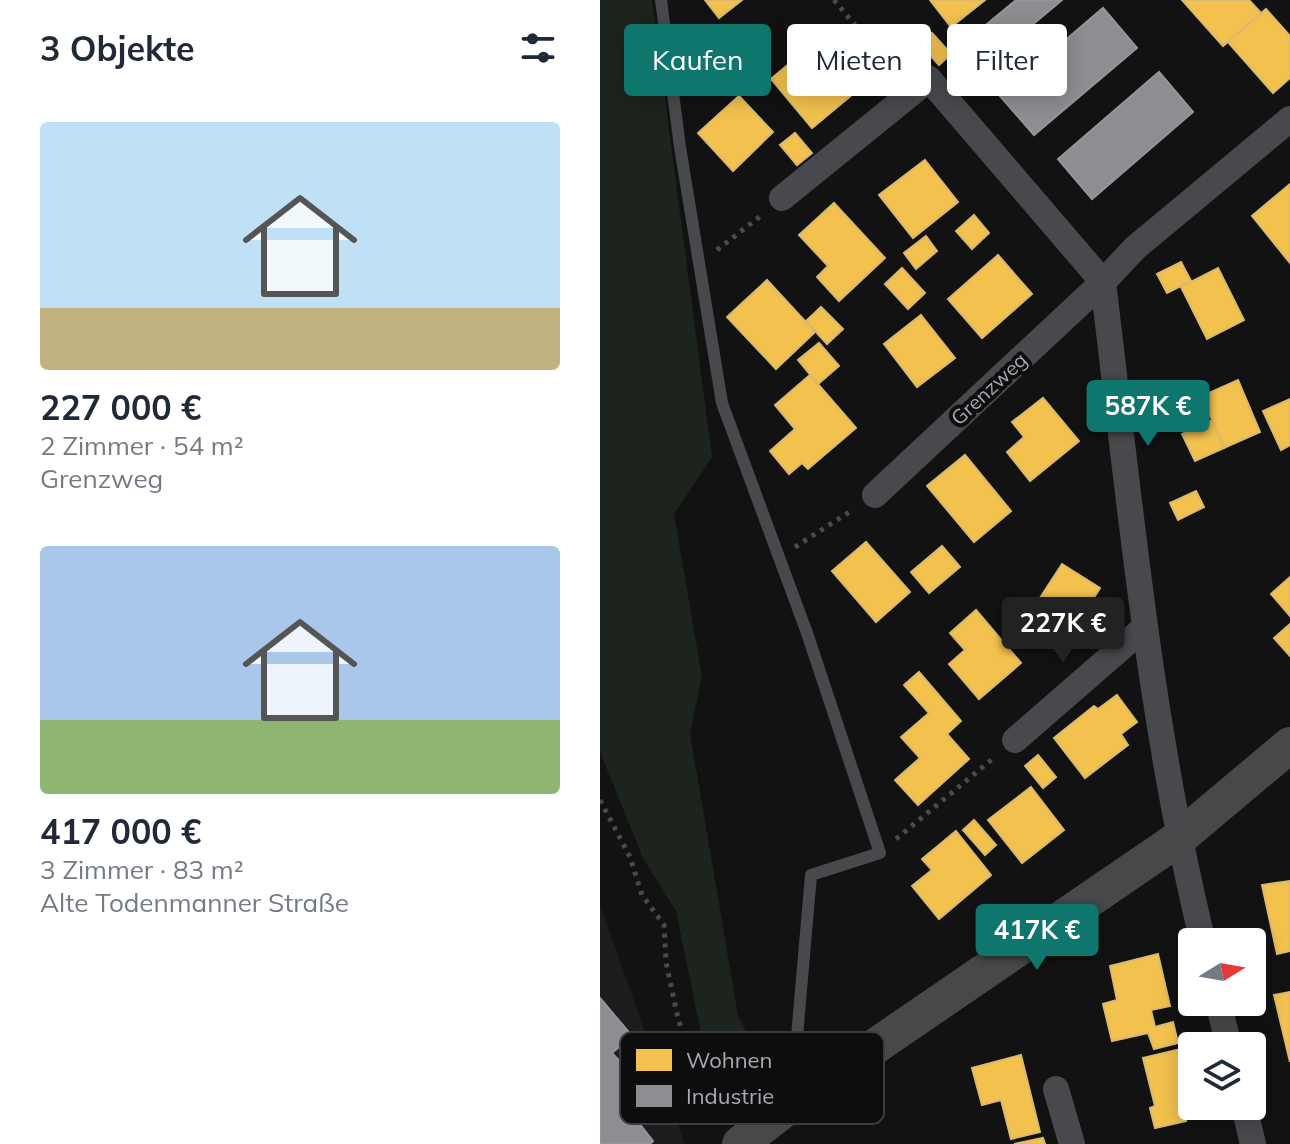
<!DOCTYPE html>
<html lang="de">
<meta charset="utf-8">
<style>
body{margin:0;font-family:Mulish,sans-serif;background:#f6f6f7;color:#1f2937;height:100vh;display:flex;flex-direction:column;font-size:30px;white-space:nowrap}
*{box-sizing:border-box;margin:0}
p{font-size:26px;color:#747a83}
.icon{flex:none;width:44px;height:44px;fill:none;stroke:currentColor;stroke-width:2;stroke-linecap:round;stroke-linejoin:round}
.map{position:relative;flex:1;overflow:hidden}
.side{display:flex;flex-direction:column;background:#fff;width:600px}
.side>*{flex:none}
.top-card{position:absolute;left:24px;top:24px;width:546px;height:72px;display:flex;gap:16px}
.needle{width:52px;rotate:79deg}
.tools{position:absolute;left:578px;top:928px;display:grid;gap:16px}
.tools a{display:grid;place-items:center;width:88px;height:88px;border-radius:8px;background:#fff;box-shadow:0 4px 20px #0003;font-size:40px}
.price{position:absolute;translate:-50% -68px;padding:0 18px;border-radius:8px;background:#0f766e;color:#fff;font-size:26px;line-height:52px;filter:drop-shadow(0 2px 4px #0008)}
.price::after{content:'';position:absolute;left:50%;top:48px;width:24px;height:18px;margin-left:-12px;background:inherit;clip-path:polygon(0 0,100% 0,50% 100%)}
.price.selected{background:#222;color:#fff}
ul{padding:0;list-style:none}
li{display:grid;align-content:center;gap:16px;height:424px;padding:0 40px}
li span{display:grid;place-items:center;height:248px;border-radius:8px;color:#555}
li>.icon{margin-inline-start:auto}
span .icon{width:144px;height:144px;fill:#fffc;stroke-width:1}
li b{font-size:34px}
h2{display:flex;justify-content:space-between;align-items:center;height:96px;padding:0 40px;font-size:34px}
.tag{padding:0 28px;border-radius:8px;background:#fff;box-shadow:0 4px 20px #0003;font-size:28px;line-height:72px}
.tag.selected{background:#0f766e;color:#fff}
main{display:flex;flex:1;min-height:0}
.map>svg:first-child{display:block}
.built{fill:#1c1d1e}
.green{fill:#1d231d}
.homes{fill:#f2c14e;stroke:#dbba6c;stroke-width:2}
.industry{fill:#8d8d92;stroke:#94969c;stroke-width:2}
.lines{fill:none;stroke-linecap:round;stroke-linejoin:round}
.path{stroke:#494a4c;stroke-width:5;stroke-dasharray:4 6;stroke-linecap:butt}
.lane{stroke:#47494c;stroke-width:12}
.street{stroke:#47494c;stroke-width:26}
.secondary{stroke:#464849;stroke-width:36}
.labels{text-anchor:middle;stroke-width:8;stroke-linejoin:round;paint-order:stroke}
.street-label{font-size:20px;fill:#a5abb2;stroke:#0d0d0e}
.key{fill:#0d0d0e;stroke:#3b3c3f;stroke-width:2}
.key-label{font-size:22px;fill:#a5abb2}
</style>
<main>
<section class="side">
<h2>3 Objekte<svg class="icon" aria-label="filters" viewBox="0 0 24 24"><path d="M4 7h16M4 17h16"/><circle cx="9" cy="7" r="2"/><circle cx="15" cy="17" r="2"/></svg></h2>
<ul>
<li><span style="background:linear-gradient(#bfe0f5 75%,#c2b280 0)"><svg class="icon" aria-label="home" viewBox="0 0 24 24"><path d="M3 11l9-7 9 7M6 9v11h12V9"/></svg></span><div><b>227 000 €</b><p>2 Zimmer · 54 m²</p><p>Grenzweg</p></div></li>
<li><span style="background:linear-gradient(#a9c7e8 70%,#8fb573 0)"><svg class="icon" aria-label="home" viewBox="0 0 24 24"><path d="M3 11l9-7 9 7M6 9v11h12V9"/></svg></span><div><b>417 000 €</b><p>3 Zimmer · 83 m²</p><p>Alte Todenmanner Straße</p></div></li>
</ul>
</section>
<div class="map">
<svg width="690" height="1144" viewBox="0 0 690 1144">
<rect width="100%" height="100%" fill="#121213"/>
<path class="built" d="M0 905 85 1144H0Z"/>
<path class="green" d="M0 0H52L112 457 74 514 102 676 90 733 138 1016 175 1084 167 1106 117 1111 76 911 43 858 0 752Z"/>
<g class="homes">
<path d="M105 0H142L119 18Z"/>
<path d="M330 0H385L351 27Z"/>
<path d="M582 0H649L661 13 623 46Z"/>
<path d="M666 9 690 36V78L673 93 628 42Z"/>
<path d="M332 33 351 54 339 65 320 44Z"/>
<path d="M219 39 260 88 212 128 171 79Z"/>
<path d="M139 96 173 132 133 171 98 133Z"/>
<path d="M195 133 212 153 197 165 180 145Z"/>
<path d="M325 160 358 202 313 238 279 195Z"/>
<path d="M690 184V263L652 216Z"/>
<path d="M234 203 285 258 239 301 217 277 228 266 199 235Z"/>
<path d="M374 215 389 233 372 249 356 231Z"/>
<path d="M326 236 337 251 316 269 304 253Z"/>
<path d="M398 255 432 294 382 338 348 299Z"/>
<path d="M581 262 591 281 567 293 557 274Z"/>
<path d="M302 268 325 293 308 309 285 284Z"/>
<path d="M618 268 644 320 607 339 581 287Z"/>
<path d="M167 280 215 332 176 369 127 317Z"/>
<path d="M221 307 243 329 227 344 206 321Z"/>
<path d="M321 315 355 358 317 387 284 344Z"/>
<path d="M219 343 239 366 218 384 198 360Z"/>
<path d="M210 375 256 428 208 469 202 463 189 474 170 451 195 429 175 405Z"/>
<path d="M638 380 660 432 624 448 602 396Z"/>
<path d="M443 398 479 441 430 481 407 452 424 437 412 422Z"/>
<path d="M690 399V445L681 450 663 411Z"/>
<path d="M612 420 624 448 595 461 582 434Z"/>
<path d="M365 455 411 511 374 542 327 486Z"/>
<path d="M596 491 604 507 578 520 570 503Z"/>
<path d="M266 542 310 592 276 622 232 571Z"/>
<path d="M342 546 360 567 329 593 311 572Z"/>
<path d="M462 564 500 588 465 643 427 618Z"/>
<path d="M690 577V616L671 594Z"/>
<path d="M376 610 421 663 379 699 349 664 365 650 350 633Z"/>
<path d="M690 624V656L674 638Z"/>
<path d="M319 672 361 721 347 734 369 759 318 805 295 780 320 758 301 737 329 713 304 685Z"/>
<path d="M517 695 537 722 521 734 528 745 485 778 454 738 494 706 498 709Z"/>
<path d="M438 755 456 777 443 788 425 766Z"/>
<path d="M431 787 464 830 422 863 388 820Z"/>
<path d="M374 820 396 845 385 855 363 830Z"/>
<path d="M356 831 391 875 339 919 312 886 332 870 322 859Z"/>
<path d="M690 881V951L677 954 662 885Z"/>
<path d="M558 954 570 1006 551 1010 555 1027 573 1022 578 1043 554 1049 548 1033 512 1041 503 1004 517 1000 510 966Z"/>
<path d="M690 992V1062L674 995Z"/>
<path d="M581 1049 592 1089V1100L581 1103 586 1121 555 1128 550 1108 555 1106 543 1058Z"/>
<path d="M421 1055 440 1132 411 1139 401 1100 382 1105 372 1068Z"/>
<path d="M443 1138 445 1144H414Z"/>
</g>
<g class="industry">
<path d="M416 0H462L376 72 357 49Z"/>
<path d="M503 8 537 48 434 135 400 96Z"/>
<path d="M559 72 593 112 492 199 458 159Z"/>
<path d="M0 998 32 1036 12 1053 43 1086 23 1103 53 1141 50 1144H0Z"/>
</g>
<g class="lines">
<g class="path">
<path d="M234 0 255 25"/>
<path d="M117 250 163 214"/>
<path d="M195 547 254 509"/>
<path d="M0 800 30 857 42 895 64 925 66 962 77 1014 96 1081 114 1126"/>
<path d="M296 839 396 756"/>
</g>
<path class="lane" d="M61 0 80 147 122 403 207 633 280 853 211 875 192 1094"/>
<g class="street">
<path d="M272 44 329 79 503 282 275 495"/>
<path d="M182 198 329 79"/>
<path d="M415 740 545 627"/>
<path d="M603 942C550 726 530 503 503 282L535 248 690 119"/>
<path d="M618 1002 629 1046"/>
<path d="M456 1089 472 1144"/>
<path d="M644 1106 653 1144"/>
</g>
<path class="secondary" d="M140 1144 191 1104 578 839 690 745"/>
</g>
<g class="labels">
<g class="street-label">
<text transform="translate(389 389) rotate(-43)" y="7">Grenzweg</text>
</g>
</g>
<rect x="20" y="1032" width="264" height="92" rx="12" class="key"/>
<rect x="36" y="1049" width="36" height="22" fill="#f2c14e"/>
<rect x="36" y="1085" width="36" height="22" fill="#8d8d92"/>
<g class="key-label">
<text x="86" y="1068">Wohnen</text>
<text x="86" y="1104">Industrie</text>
</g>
</svg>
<div class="tools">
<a><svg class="needle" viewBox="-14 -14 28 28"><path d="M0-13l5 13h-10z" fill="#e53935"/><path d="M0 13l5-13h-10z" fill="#747a83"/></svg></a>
<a><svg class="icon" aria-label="layers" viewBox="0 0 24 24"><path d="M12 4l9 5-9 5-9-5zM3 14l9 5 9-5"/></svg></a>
</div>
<b class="price" style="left:548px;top:448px">587K €</b>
<b class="price selected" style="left:463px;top:665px">227K €</b>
<b class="price" style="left:437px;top:972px">417K €</b>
<div class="top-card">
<a class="tag selected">Kaufen</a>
<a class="tag">Mieten</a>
<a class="tag">Filter</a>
</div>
</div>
</main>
